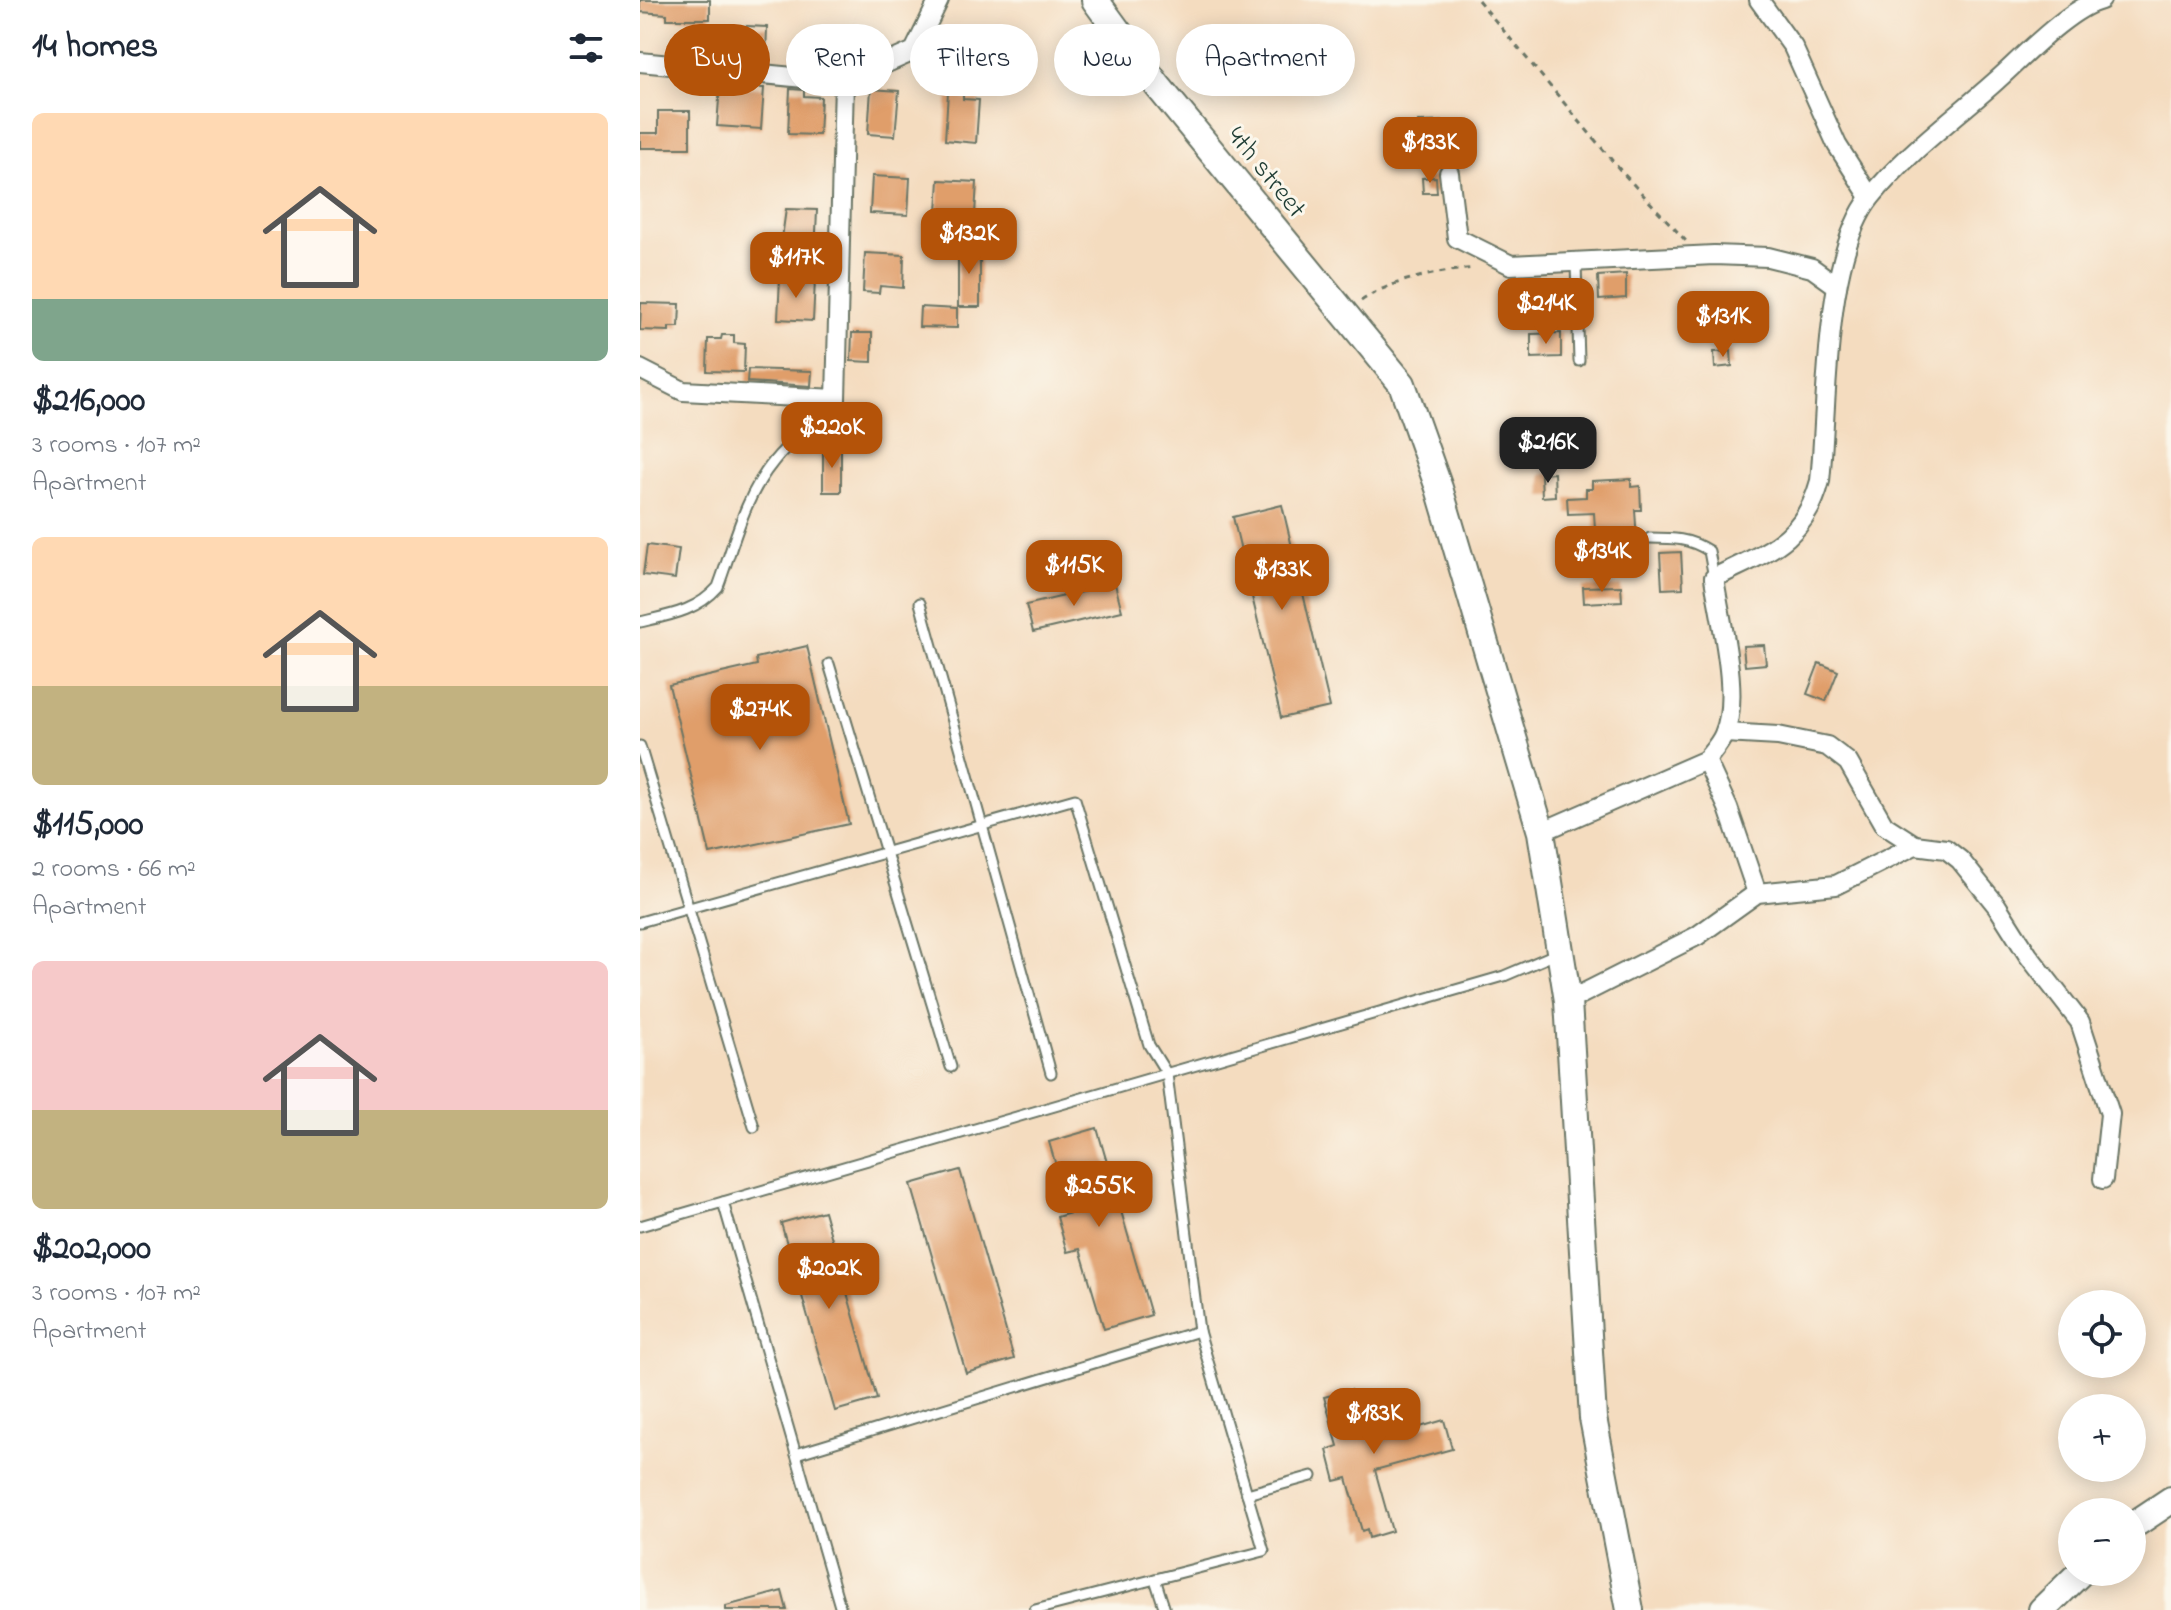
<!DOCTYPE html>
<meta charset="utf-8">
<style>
body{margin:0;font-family:"Indie Flower",sans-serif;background:#f2f2f3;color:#1f2937;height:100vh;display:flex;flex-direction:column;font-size:30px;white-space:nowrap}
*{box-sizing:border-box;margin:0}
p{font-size:26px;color:#747a83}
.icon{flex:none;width:44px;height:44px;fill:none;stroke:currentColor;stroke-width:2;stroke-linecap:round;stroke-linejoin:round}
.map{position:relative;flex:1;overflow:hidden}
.details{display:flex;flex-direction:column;background:#fff;width:640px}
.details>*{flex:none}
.hud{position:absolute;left:24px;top:24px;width:760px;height:72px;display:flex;gap:16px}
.buttons{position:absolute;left:1418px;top:1290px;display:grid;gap:16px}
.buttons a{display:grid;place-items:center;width:88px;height:88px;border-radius:50%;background:#fff;box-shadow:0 4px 20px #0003;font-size:40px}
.price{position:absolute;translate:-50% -68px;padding:0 18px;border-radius:16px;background:#b45309;color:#fff;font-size:26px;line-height:52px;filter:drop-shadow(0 2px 4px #0008)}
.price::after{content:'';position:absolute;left:50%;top:48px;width:24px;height:18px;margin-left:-12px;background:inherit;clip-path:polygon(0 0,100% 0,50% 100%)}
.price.on{background:#222;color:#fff}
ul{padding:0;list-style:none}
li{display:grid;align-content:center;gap:16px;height:424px;padding:0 32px}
li span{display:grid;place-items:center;height:248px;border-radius:12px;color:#555}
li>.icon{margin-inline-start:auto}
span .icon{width:144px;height:144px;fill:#fffc;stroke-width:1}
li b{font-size:34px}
h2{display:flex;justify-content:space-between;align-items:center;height:96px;padding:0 32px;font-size:34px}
.tag{padding:0 28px;border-radius:36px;background:#fff;box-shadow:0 4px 20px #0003;font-size:28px;line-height:72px}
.tag.on{background:#b45309;color:#fff}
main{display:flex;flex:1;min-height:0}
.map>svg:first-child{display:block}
.building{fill:#e09e6a}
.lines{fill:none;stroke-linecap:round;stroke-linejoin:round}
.lane-casing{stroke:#6a7565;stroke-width:13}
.street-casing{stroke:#6a7565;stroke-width:22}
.secondary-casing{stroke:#6a7565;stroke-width:30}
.path{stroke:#6a7565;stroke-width:3;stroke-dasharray:6 6;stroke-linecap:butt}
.lane{stroke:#fff;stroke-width:9}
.street{stroke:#fff;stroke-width:18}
.secondary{stroke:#fff;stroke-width:26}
.labels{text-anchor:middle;stroke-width:6;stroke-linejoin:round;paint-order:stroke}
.street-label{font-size:28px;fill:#1f3d34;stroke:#fbf7ec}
</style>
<main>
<section class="details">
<h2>14 homes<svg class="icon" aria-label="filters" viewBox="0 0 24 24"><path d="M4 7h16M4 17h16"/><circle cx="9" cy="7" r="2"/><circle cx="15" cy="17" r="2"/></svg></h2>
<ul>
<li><span style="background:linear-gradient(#ffd9b3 75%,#7fa58c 0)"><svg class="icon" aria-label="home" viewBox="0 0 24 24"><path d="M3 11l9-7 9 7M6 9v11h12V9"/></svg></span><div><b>$216,000</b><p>3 rooms · 107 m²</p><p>Apartment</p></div></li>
<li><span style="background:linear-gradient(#ffd9b3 60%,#c2b280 0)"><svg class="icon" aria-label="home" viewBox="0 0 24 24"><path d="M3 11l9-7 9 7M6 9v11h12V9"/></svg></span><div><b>$115,000</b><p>2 rooms · 66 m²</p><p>Apartment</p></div></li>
<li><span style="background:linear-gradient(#f6c9c9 60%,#c2b280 0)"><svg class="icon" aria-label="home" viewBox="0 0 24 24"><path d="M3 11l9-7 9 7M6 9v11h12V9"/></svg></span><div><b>$202,000</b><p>3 rooms · 107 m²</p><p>Apartment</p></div></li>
</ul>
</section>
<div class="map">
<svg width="1531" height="1610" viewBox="0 0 1531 1610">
<rect width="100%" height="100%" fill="#fbf7ec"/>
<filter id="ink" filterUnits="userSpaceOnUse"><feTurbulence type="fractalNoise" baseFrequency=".0125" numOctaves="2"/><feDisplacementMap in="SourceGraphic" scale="16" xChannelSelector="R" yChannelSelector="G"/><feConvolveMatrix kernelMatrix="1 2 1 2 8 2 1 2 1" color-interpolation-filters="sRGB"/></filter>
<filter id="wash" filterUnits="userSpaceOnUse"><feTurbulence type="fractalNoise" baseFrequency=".006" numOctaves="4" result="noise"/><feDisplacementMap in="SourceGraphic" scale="32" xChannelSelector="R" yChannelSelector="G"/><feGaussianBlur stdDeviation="1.8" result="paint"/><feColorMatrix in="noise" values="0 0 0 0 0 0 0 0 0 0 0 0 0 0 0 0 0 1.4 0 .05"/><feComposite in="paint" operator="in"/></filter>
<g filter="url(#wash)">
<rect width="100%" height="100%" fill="#f4dcbf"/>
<g id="blocks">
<g class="building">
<path d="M0 0H70V19H27V14L0 12Z"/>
<path d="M86 25 127 27 126 56 85 54Z"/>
<path d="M80 86 124 88 121 129 77 126Z"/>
<path d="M150 89 164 90V96L181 97 179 135 148 134Z"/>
<path d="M231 89 259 91 255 136 228 134Z"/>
<path d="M308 92 323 93V99L339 100 336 143 305 140Z"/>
<path d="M18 111H50V148H0V133H18Z"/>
<path d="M823 121 824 148 779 150 778 122Z"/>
<path d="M232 176 270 178 268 215 230 213Z"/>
<path d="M796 177 797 193H783L782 178Z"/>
<path d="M299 180 337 182 335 214 297 211Z"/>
<path d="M146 209 177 210 175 254 140 252Z"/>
<rect x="318" y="244" width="22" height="63"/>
<path d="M225 253 264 255 263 288 240 286 239 293 223 292Z"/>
<path d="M986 274V298L959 300 958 276Z"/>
<path d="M140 278 175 280 173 321 138 319Z"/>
<path d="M1 303 40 304 39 327H29V331L0 330Z"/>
<path d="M280 307 317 309V328L279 327Z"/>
<path d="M212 333H232V362L211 361Z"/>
<path d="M921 333V357L891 358V334Z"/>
<path d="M82 335H94V343L105 344 104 372 67 371 68 339H81Z"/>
<path d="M1091 351 1092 366 1075 368 1074 352Z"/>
<path d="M108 369 172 371 171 386 107 382Z"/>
<rect x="183" y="447" width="18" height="45"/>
<path d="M914 473 915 496 902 497 901 474Z"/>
<path d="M991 479V487L1000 486 1001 510H995L997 542 956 544 954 513 928 514 927 498 946 497V489H952V481Z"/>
<path d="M642 505 690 707 641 718 593 517Z"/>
<path d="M7 545 39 549 35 579 3 575Z"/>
<path d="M1041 552 1043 588 1022 589 1020 553Z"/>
<path d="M475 584 482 611 393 632 386 605Z"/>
<path d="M981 586 982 601 944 603 943 587Z"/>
<path d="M1124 645 1126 664 1105 666 1103 646Z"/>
<path d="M167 646 209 824 70 854 29 685 117 665 116 658Z"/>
<path d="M1179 663 1198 671 1186 701 1167 694Z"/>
<path d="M457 1128 511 1315 464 1329 440 1249 427 1252 417 1217 430 1213 409 1142Z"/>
<path d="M320 1170 374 1359 326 1373 271 1184Z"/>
<path d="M184 1211 237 1399 195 1411 141 1223Z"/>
<path d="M711 1390 720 1420 742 1414 749 1436 804 1420 812 1449 735 1470 752 1531 729 1538 727 1529 722 1531 707 1478 695 1481 687 1450 698 1446 684 1397Z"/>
<path d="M142 1591 147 1610H86V1606Z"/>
</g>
</g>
</g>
<g filter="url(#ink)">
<use href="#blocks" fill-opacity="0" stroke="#6a7565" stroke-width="2"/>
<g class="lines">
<defs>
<g id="lane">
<path d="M936 264 939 361"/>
<path d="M1010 538C1033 538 1049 538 1069 551L1074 578"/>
<path d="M280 603 411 1073"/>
<path d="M0 622C30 615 57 611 78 587 94 544 104 497 134 461 152 437 180 425 196 399"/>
<path d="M189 664 311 1067"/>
<path d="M0 746 114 1127"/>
<path d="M0 922 435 799 509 1045 527 1074 559 1331 624 1551 395 1610"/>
<path d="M83 1202 201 1610"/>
<path d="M0 1226 864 976 918 953"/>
<path d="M156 1454 559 1331"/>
<path d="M607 1494 672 1476"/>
<path d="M515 1579 525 1610"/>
</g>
<g id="street">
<path d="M1119 0 1153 47 1197 145 1230 197"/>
<path d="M0 62 204 82 274 51 299 0"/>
<path d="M809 173 817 238 871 265 1074 255 1128 257 1172 268 1197 286"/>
<path d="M0 369 43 391 196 399 204 82"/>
<path d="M1085 733 1138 736 1187 746 1208 762 1244 825 1275 845"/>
<path d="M1066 760 1088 808 1117 893"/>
<path d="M901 832 1066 760C1072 752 1080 744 1084 734 1101 696 1080 620 1074 578 1125 552 1164 542 1180 481 1188 404 1183 257 1231 197 1264 155 1316 117 1356 81 1382 58 1429 8 1461 0"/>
<path d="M928 1001 1057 936 1117 893 1196 885 1275 845 1306 849 1320 860 1357 906 1388 955 1440 1022 1470 1114 1463 1179"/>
</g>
<g id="secondary">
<path d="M455 0 517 85 762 384 799 488 901 832 928 1001 953 1418 990 1610"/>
<path d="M1492 1526 1531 1500"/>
<path d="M1402 1610 1441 1572"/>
</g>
</defs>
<use href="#lane" class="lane-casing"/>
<use href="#street" class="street-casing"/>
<use href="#secondary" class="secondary-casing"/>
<g class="path">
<path d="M838 0 981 171 1046 241"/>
<path d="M721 301C752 279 797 272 835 268"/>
</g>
<use href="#lane" class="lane"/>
<use href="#street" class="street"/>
<use href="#secondary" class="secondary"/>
</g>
</g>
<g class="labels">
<g class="street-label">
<text transform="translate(628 171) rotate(51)" y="10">4th street</text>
</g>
</g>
</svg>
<div class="buttons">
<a><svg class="icon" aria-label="locate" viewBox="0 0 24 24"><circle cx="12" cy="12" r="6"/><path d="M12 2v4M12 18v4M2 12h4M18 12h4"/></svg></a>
<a>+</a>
<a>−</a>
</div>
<b class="price" style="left:790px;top:185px">$133K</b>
<b class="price" style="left:329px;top:276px">$132K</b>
<b class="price" style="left:156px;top:300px">$117K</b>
<b class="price" style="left:906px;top:346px">$214K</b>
<b class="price" style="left:1083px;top:359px">$131K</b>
<b class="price" style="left:192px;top:470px">$220K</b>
<b class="price on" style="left:908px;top:485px">$216K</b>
<b class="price" style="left:962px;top:594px">$134K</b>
<b class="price" style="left:434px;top:608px">$115K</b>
<b class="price" style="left:642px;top:612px">$133K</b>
<b class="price" style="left:120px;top:752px">$274K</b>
<b class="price" style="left:459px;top:1229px">$255K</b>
<b class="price" style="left:189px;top:1311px">$202K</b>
<b class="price" style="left:734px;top:1456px">$183K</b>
<div class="hud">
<a class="tag on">Buy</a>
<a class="tag">Rent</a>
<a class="tag">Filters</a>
<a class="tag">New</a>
<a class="tag">Apartment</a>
</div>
</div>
</main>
